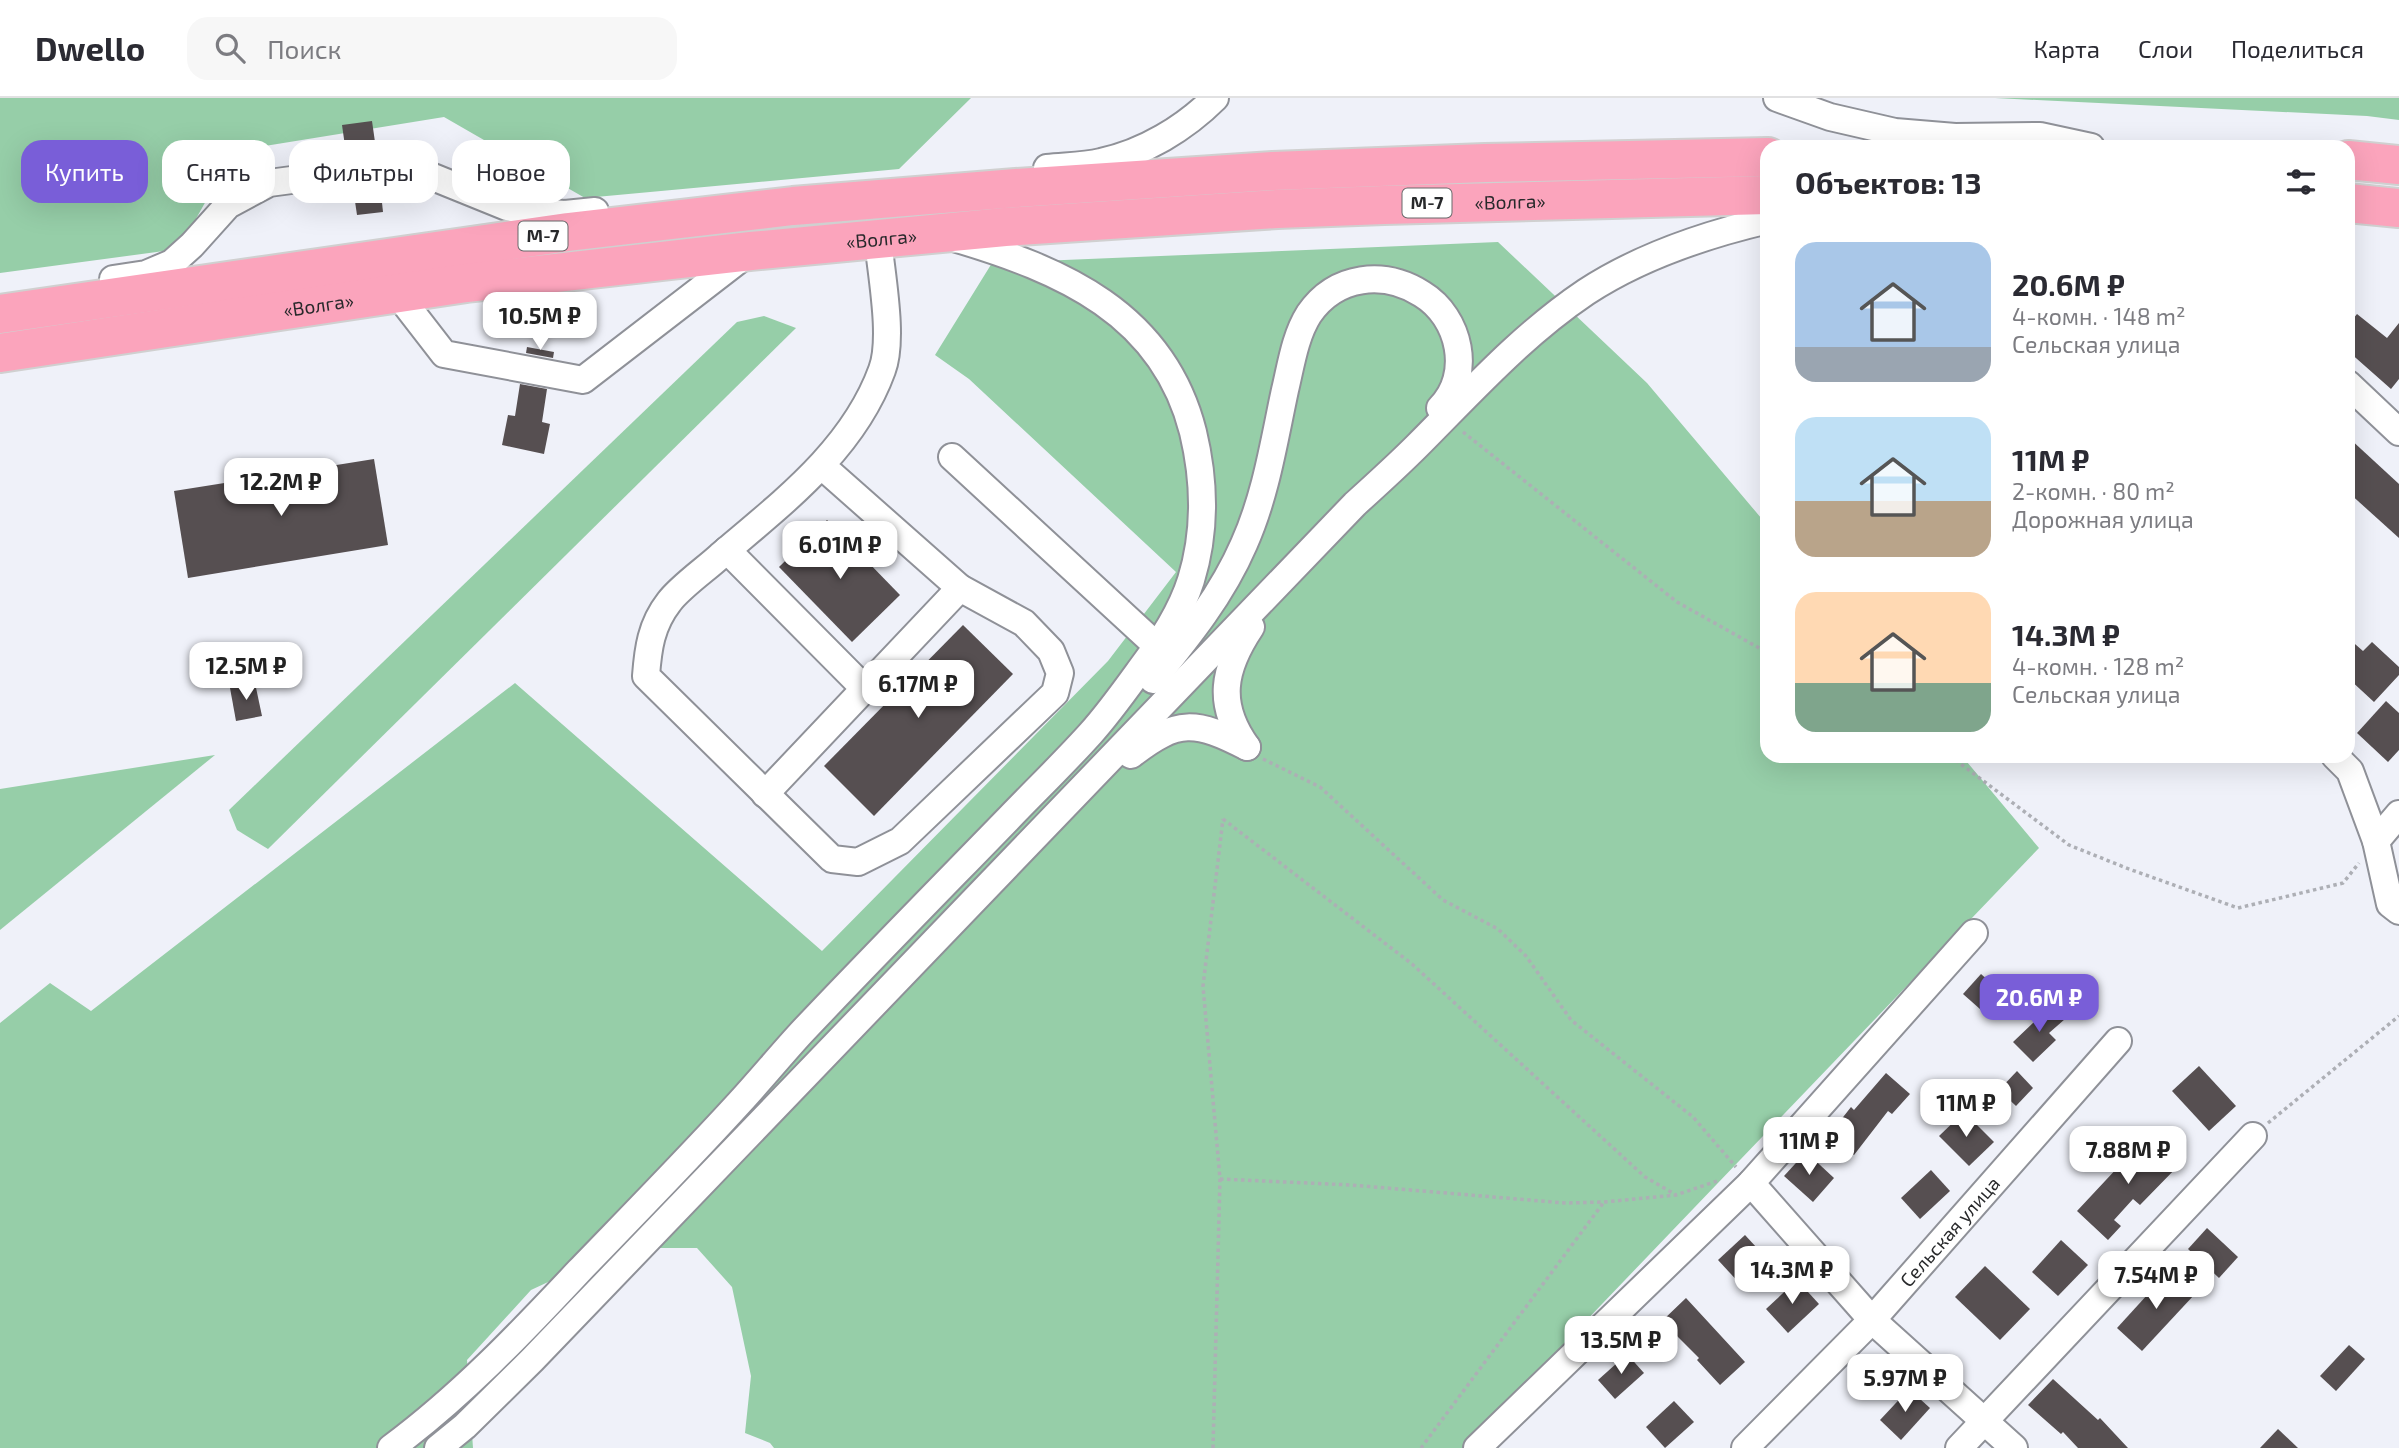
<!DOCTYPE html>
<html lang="ru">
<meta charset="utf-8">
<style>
body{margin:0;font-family:"Exo 2",sans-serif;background:#f7f7f7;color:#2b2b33;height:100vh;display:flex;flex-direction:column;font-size:26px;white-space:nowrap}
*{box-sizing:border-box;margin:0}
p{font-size:23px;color:#7c7c81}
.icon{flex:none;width:38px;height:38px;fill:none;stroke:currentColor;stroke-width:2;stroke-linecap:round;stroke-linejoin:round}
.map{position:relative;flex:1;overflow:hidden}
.drawer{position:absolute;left:1760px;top:42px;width:595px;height:623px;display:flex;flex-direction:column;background:#fff;border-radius:21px;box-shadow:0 7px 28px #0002}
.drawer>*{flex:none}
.hud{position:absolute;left:21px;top:42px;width:665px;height:63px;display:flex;gap:14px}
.price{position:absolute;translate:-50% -60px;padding:0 16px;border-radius:14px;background:#fff;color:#222;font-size:23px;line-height:46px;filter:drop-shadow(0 2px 4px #0008)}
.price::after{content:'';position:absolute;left:50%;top:42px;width:21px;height:16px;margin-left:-10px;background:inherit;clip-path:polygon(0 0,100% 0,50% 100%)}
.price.on{background:#795ed8;color:#fff}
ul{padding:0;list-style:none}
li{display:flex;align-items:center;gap:21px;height:175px;padding:0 35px}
li span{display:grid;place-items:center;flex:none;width:196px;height:140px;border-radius:21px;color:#555}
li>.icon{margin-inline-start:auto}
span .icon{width:84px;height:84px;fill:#fffc;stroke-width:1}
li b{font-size:30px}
h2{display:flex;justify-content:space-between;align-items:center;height:84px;padding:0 35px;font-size:30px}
.pill{padding:0 24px;border-radius:21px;background:#fff;box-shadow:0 7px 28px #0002;font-size:24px;line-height:63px}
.pill.on{background:#795ed8;color:#fff}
header{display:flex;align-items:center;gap:42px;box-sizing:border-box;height:98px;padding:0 35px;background:#fff;border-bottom:2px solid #e1e1e2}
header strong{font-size:33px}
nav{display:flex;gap:38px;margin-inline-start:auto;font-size:24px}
.search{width:490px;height:63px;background:#f7f7f7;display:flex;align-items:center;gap:18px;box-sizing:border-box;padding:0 24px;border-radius:21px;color:#7c7c81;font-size:26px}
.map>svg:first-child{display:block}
.green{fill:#96cea8}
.building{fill:#564f51}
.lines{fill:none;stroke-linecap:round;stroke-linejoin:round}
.minor-casing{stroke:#8f9198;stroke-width:30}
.highway-casing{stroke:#d0d0d0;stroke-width:42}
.path{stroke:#adafb5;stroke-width:3.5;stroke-dasharray:3.5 3.5;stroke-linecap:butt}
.minor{stroke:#fff;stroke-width:26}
.highway{stroke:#fba4bc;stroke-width:38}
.labels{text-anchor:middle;stroke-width:7;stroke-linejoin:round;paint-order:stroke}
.shield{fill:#fff;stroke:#68696b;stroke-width:2}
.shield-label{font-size:18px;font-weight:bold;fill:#28292b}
.street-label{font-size:19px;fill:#28292b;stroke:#fff}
</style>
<header>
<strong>Dwello</strong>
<div class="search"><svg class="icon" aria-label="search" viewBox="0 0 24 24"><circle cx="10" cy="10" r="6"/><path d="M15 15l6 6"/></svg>Поиск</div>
<nav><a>Карта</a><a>Слои</a><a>Поделиться</a></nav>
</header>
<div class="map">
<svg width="2399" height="1350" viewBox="0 0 2399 1350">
<rect width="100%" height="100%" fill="#eff1f9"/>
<g class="green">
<path d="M0 0H971L899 71 585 100 444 19 234 53 179 151 0 175Z"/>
<path d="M1995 0H2399V22L2367 18Z"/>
<path d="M1498 144 1647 285 1767 427 1768 658H1962L2039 750 1464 1350H774L770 1345 745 1335 751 1278 732 1189 697 1150H621L531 1192 467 1262 473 1350H0V925L50 885 91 913 515 585 822 853 1108 563 1176 474 969 281 935 257 992 165Z"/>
<path d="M764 218 796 230 268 751 237 732 229 712 737 224Z"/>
<path d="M215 657 0 832V691Z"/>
</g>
<g class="building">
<path d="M372 23 376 51 391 49 392 53 333 61V57L346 55 342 27Z"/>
<path d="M380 86 383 114 357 117 353 90Z"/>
<path d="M2357 216 2387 240 2399 225V281L2391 291 2348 253V227Z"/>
<path d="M527 249 554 254 553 260 526 255Z"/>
<path d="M520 286 547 291 542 324 550 326 544 356 502 347 508 317 515 318Z"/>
<path d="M2348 339 2399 386V440L2348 394Z"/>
<path d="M374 361 388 447 188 480 174 393Z"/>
<path d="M827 422 900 497 852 544 779 469Z"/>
<path d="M963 527 1013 576 874 718 824 668Z"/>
<path d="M2348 540 2363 553 2372 544 2399 569V577L2374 604 2348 580Z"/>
<path d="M255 585 262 618 236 623 230 590Z"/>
<path d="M2386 603 2399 615V652L2388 664 2357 635Z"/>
<path d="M1981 876 2006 898 1989 919 1963 896Z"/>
<path d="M2052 907 2065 921 2049 935 2056 942 2033 964 2013 944Z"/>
<path d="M2199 968 2236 1008 2209 1033 2172 993Z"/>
<path d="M2017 973 2033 990 2016 1008 1999 992Z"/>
<path d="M1886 975 1910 996 1892 1016 1888 1013 1854 1057 1829 1037 1851 1009 1854 1012Z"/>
<path d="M1964 1014 1994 1044 1969 1068 1939 1038Z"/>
<path d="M2148 1037 2180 1066 2140 1107 2133 1101 2114 1122 2121 1128 2108 1142 2077 1113Z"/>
<path d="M1806 1054 1834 1080 1813 1104 1784 1078Z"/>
<path d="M1931 1072 1950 1093 1920 1121 1901 1100Z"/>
<path d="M2207 1130 2238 1159 2219 1180 2188 1151Z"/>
<path d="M1745 1137 1769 1163 1742 1188 1718 1162Z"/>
<path d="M2061 1142 2088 1167 2058 1198 2032 1174Z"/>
<path d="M1985 1168 2030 1211 2000 1242 1955 1199Z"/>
<path d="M2169 1173 2195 1196 2142 1253 2117 1230Z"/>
<path d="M1797 1182 1819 1206 1788 1235 1766 1211Z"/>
<path d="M1686 1200 1745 1264 1720 1287 1697 1262 1699 1260 1662 1223Z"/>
<path d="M2349 1247 2365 1261 2336 1293 2320 1278Z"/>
<path d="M1627 1256 1644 1275 1615 1301 1598 1282Z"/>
<path d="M2053 1281 2098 1322 2100 1320 2128 1350H2078L2063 1334 2061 1336 2028 1307Z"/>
<path d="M1909 1291 1930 1310 1901 1342 1880 1322Z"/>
<path d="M1674 1303 1694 1324 1665 1350 1646 1329Z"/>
<path d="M2278 1331 2298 1350H2260Z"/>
</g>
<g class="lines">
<defs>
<g id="minor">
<path d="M1777 0 1830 19 1895 34 1955 39 2040 38 2091 49"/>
<path d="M1047 70C1065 68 1084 68 1101 64 1144 55 1185 30 1215 0"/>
<path d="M113 181 146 176 172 165 192 147 228 107 269 85 397 68 428 77 507 109 534 114 565 116 595 113"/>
<path d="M396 194 444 256 583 282 749 154"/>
<path d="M2348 286 2399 334"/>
<path d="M952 359 1157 548"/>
<path d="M822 368 960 490 1024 525 1051 553 1060 575 1055 595 900 743 858 764 832 761 646 578C648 551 651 527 669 504 680 489 706 471 720 458 782 405 853 352 882 272 894 240 881 176 878 141"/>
<path d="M727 452 864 590"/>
<path d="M1153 582C1188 539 1222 497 1244 446 1266 397 1274 343 1285 292 1291 267 1295 238 1309 216 1336 177 1384 172 1422 196 1460 219 1473 277 1440 310"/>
<path d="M1247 649C1216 606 1223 571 1251 529"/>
<path d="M1131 657C1178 620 1196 623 1247 649"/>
<path d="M2335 658 2350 673 2376 743 2390 806 2399 813"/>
<path d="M765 696 960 490"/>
<path d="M2376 743 2399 716"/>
<path d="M1751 1085 1872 1222 2014 1350"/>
<path d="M391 1350C461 1298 520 1236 579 1173 633 1117 688 1061 740 1004 761 981 780 958 801 935 870 862 940 791 1010 719 1037 691 1065 664 1091 635 1109 615 1126 591 1142 569 1162 542 1181 514 1191 482 1206 433 1205 384 1193 334 1163 215 1062 172 954 140"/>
<path d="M438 1350 465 1328 532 1262 1355 406C1376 387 1397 368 1417 348 1471 294 1522 237 1586 194 1641 158 1704 137 1768 122"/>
<path d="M1477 1350 1751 1085 1974 835"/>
<path id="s1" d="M1745 1350 1872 1222 2118 943"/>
<path d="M1959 1350 2253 1038"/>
</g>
<g id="highway">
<path d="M2348 62 2399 67"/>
<path d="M2348 105 2399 110"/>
<path d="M0 216 568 134 793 108 1016 90 1273 73 1485 65 1768 59"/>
<path id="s2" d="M0 255 466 185 751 153 1005 129 1277 111 1384 107 1768 97"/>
</g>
</defs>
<use href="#minor" class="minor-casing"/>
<use href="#highway" class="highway-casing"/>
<g class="path">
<path d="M1463 334 1677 504 1768 555"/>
<path d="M1950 658 2069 747 2129 771 2238 810 2343 785 2359 765"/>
<path d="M1263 661 1320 689 1443 802 1498 831 1526 858 1571 922 1693 1019 1736 1069"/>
<path d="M1223 721 1412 866 1645 1079 1676 1097"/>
<path d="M2268 1025 2399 918"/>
<path d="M1220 1081 1351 1087 1565 1105 1604 1104 1676 1097 1720 1082"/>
<path d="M1213 1350 1220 1081 1203 888 1223 721"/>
<path d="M1421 1350 1604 1104"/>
</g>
<use href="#minor" class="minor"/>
<use href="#highway" class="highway"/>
</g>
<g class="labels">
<g class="shield">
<rect x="1402.5" y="90.5" width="49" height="29" rx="5"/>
<rect x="518.5" y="123.5" width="49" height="29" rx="5"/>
</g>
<g class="shield-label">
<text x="1427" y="111">М-7</text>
<text x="543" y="144">М-7</text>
</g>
<g class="street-label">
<text dy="7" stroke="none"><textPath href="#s2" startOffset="1519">«Волга»</textPath></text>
<text dy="7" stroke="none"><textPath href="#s2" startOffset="889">«Волга»</textPath></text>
<text dy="7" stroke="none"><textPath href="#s2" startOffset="322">«Волга»</textPath></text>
<text dy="7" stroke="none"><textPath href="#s1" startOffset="298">Сельская улица</textPath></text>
</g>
</g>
</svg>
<b class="price" style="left:540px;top:254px">10.5M ₽</b>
<b class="price" style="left:281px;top:420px">12.2M ₽</b>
<b class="price" style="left:840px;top:483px">6.01M ₽</b>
<b class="price" style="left:246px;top:604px">12.5M ₽</b>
<b class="price" style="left:918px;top:622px">6.17M ₽</b>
<b class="price on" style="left:2039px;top:936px">20.6M ₽</b>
<b class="price" style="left:1966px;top:1041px">11M ₽</b>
<b class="price" style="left:1809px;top:1079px">11M ₽</b>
<b class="price" style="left:2128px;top:1088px">7.88M ₽</b>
<b class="price" style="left:1792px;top:1208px">14.3M ₽</b>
<b class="price" style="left:2156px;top:1213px">7.54M ₽</b>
<b class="price" style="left:1621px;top:1278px">13.5M ₽</b>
<b class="price" style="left:1905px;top:1316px">5.97M ₽</b>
<div class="hud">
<a class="pill on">Купить</a>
<a class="pill">Снять</a>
<a class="pill">Фильтры</a>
<a class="pill">Новое</a>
</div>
<section class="drawer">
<h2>Объектов: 13<svg class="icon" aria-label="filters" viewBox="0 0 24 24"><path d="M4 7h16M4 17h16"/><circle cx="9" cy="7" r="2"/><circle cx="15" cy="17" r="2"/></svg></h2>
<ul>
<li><span style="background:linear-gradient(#a9c7e8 75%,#9aa5b1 0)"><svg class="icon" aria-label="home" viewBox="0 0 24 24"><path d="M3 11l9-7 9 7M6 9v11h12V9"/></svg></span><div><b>20.6M ₽</b><p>4-комн. · 148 m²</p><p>Сельская улица</p></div></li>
<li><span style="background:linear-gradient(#bfe0f5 60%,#b9a48a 0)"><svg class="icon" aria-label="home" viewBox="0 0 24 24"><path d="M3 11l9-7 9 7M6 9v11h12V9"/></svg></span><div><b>11M ₽</b><p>2-комн. · 80 m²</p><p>Дорожная улица</p></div></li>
<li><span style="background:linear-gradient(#ffd9b3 65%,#7fa58c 0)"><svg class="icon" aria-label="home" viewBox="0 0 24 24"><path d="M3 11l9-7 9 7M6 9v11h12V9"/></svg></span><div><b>14.3M ₽</b><p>4-комн. · 128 m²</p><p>Сельская улица</p></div></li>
</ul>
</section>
</div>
